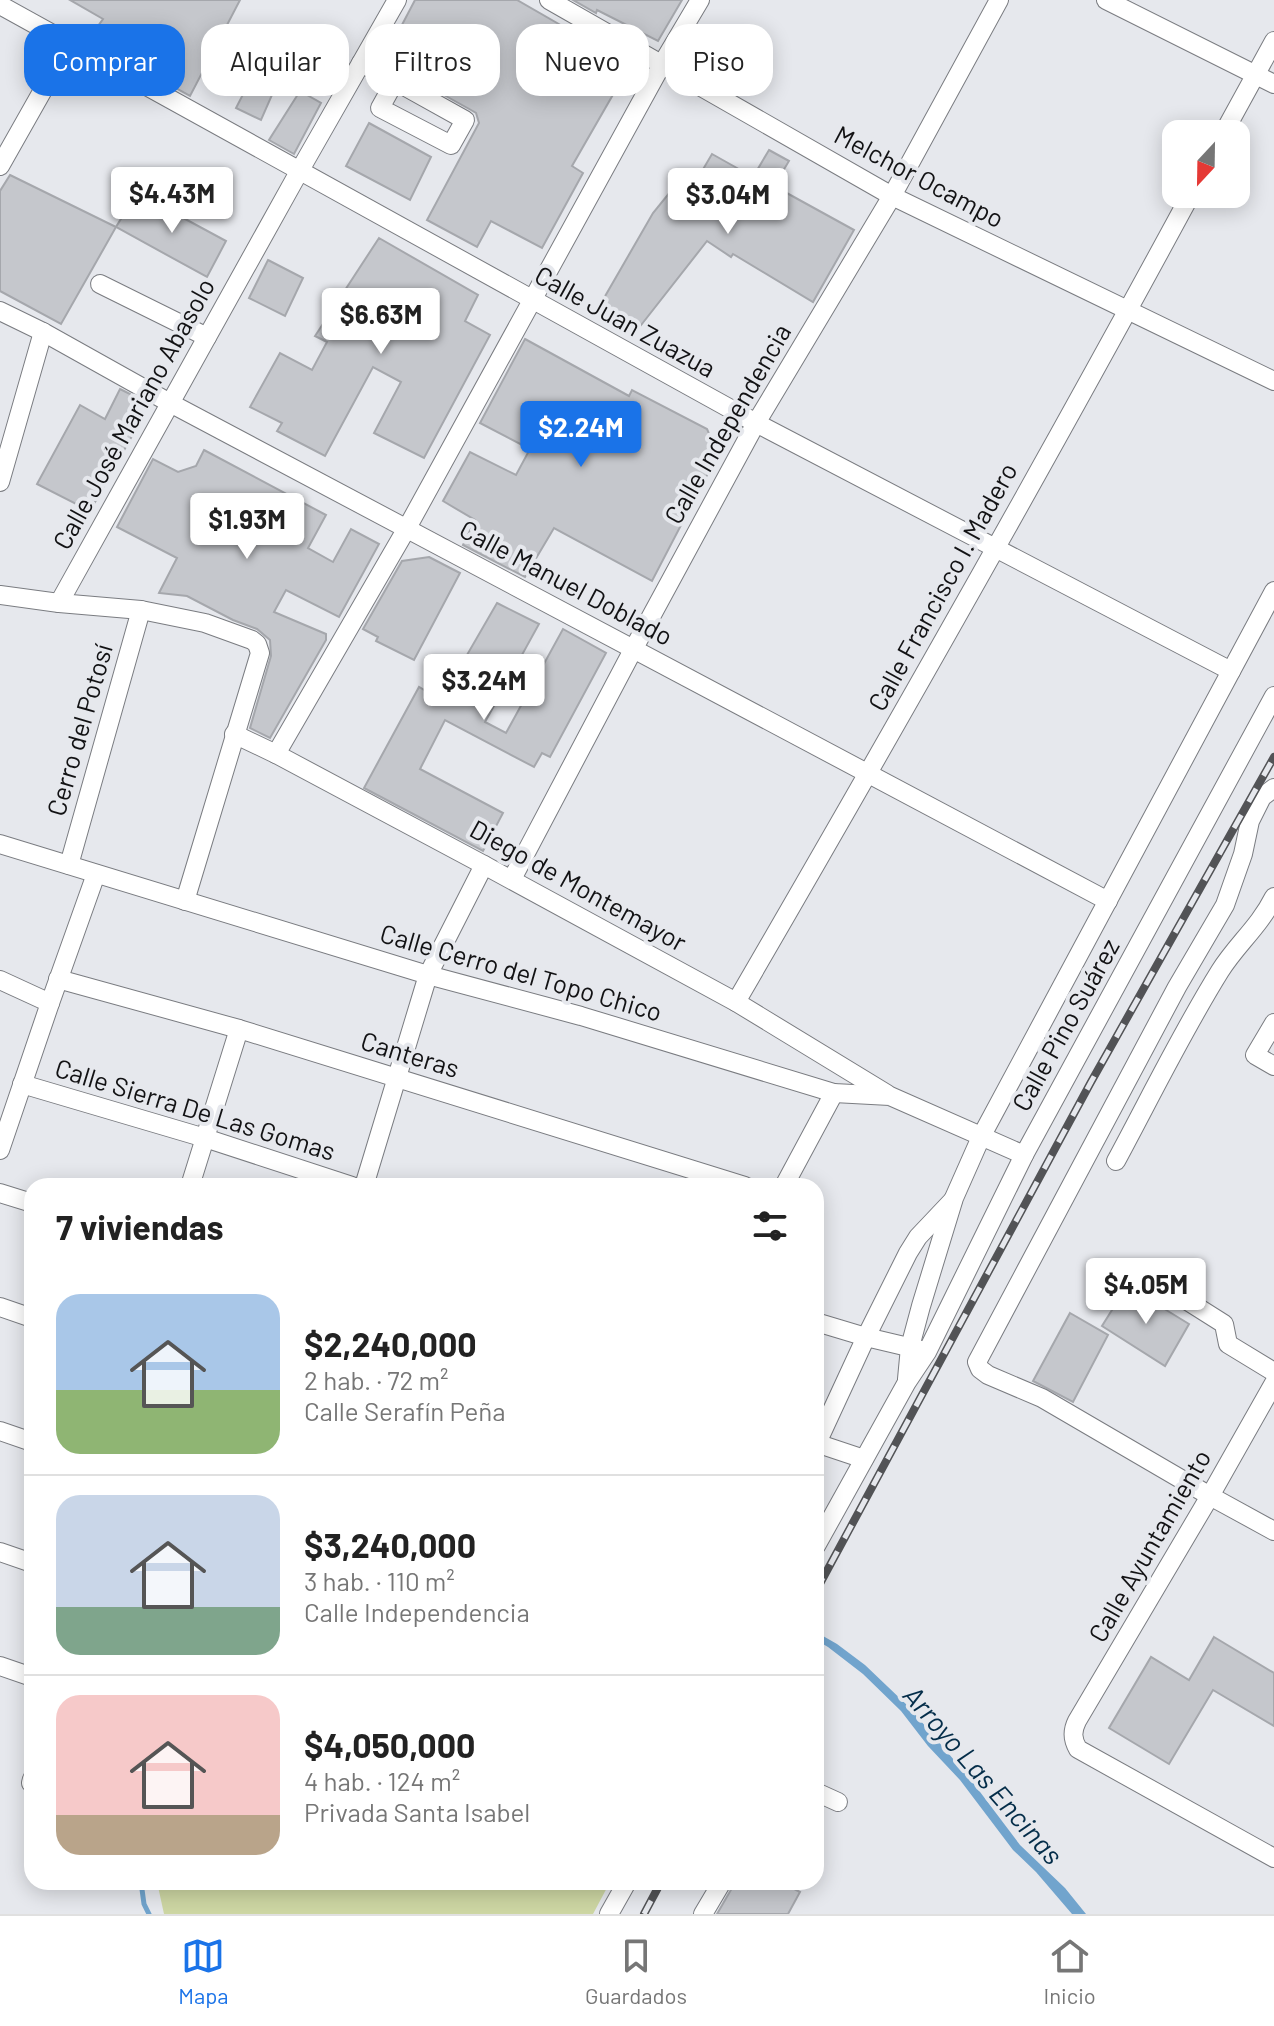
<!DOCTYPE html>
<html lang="es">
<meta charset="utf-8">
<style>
body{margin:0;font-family:Barlow,sans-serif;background:#f2f2f2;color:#222;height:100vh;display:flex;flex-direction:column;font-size:30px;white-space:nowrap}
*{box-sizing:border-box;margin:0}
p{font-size:26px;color:#767676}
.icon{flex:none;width:44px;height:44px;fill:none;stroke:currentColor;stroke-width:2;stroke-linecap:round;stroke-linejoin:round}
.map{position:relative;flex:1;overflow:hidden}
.sheet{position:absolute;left:24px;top:1178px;width:800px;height:712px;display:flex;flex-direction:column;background:#fff;border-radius:24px;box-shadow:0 4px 20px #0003}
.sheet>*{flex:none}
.banner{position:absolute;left:24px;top:24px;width:800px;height:72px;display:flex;gap:16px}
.needle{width:52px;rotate:202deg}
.fabs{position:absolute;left:1162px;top:120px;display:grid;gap:16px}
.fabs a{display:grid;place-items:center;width:88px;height:88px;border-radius:16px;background:#fff;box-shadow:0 4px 20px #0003;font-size:40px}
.price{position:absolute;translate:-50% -68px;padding:0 18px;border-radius:8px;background:#fff;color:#222;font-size:26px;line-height:52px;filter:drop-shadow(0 2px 4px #0008)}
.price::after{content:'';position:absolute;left:50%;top:48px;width:24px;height:18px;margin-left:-12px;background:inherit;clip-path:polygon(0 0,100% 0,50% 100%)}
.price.current{background:#1a73e8;color:#fff}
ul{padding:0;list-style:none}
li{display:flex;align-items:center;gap:24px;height:200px;padding:0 32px}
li+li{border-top:2px solid #e0e0e0}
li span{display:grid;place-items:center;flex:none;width:224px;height:160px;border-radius:24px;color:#555}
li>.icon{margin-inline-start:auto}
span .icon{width:96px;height:96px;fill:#fffc;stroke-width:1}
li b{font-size:34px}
h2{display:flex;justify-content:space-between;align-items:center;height:96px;padding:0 32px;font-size:34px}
.pill{padding:0 28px;border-radius:24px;background:#fff;box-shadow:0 4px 20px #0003;font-size:28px;line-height:72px}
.pill.current{background:#1a73e8;color:#fff}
.tab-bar{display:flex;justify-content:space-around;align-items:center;height:112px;border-top:2px solid #e0e0e0;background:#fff;font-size:22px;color:#767676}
.tab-bar a{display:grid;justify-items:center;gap:4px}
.tab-bar .current{color:#1a73e8}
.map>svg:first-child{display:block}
.green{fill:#cdd6a3}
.water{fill:#71a4cd}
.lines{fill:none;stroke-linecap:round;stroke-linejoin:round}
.stream{stroke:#71a4cd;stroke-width:5}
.building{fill:#c5c7cc;stroke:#a5a7ac;stroke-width:2}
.minor-casing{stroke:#7a7c81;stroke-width:20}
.minor{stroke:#fff;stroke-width:18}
.rail-casing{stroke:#525356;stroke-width:8}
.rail{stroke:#e6e8ed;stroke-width:5;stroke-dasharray:15;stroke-linecap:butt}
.labels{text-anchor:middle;stroke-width:8;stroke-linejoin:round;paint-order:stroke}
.street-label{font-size:26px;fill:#121214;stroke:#e6e8ed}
.water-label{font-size:28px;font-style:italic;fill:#042d49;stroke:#e6e8ed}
</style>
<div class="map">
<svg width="1274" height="1914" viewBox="0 0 1274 1914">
<rect width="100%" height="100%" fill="#e6e8ed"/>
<path class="green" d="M157 1882H610L593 1914H164Z"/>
<path class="water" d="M816 1632 837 1644 865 1665 909 1707 971 1780 1020 1845 1065 1888 1086 1914H1072L1036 1872 1013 1850 960 1780 928 1746 901 1711 863 1674 828 1647 816 1640Z"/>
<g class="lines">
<path class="stream" d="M141 1882 144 1904 149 1914"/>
</g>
<g class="building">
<path d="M70 0H240L190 96 88 40 103 19Z"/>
<path d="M415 0H517L630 65 572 166 583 173 542 248 491 221 477 247 427 220 479 123 476 113 471 110 383 61Z"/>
<path d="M573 0H682L658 41 597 10 596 13Z"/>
<path d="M257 67 279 79 261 120 236 108Z"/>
<path d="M300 91 321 103 294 154 269 140Z"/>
<path d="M369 123 431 157 410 200 346 166Z"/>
<path d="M769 150 789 161 774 186 854 230 813 302 733 254 731 257 707 241 638 329 600 305 653 213 683 176 695 183 712 154 753 177Z"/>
<path d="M10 175 116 227 61 324 0 291V191Z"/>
<path d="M137 193 226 241 207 277 116 227Z"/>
<path d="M379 238 478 295 465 321 490 335 424 458 374 433 401 382 373 367 325 456 277 431 282 423 250 407 280 353 312 370 327 342 315 336Z"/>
<path d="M268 260 303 278 285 316 249 298Z"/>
<path d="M525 339 629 396 632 390 707 429 718 454 652 581 554 528 525 577 463 545 475 520 443 501 470 452 516 475 530 449 480 423Z"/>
<path d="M120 389 130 394 141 420 90 511 37 484 80 405 105 419Z"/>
<path d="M204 450 326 515 308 548 333 562 351 529 379 544 339 617 286 590 274 612 326 634V640L270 738 250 728 271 656 270 640 257 629 233 620 187 596 159 593 177 558 117 527 153 459 178 472 196 466Z"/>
<path d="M429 557 460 573 414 660 376 641 378 637 363 629 402 561Z"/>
<path d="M497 603 539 624 485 722 506 733 563 629 606 653 550 757 542 753 534 767 445 720 420 769 503 813 483 851 364 788 419 687 441 700Z"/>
<path d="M1127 1286 1189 1324 1165 1366 1102 1326Z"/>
<path d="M1070 1313 1108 1335 1073 1402 1033 1381Z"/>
<path d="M1214 1637 1274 1673V1726L1213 1690 1169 1764 1109 1728 1151 1657 1189 1680Z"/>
<path d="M734 1882H781L800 1892 788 1914H717L732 1888Z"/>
</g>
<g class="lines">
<defs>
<g id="minor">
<path d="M549 0 892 196 1274 381"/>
<path d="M1106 0 1274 84"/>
<path d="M0 5 756 423 1231 671"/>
<path d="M361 63 395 81 465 120 451 145 380 108 395 81"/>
<path d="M1223 134 1274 41"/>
<path d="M0 166 69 44"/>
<path d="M100 284 207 337"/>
<path d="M0 311 43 332 170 403 1108 901"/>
<path d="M0 482 43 332"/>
<path d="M0 595 59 603 141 610 205 623 252 640 257 644 260 653 185 901"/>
<path d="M59 603 300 170 397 0"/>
<path d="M234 734 276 754 484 865 736 1002 887 1094"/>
<path d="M276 754 407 528 662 64 700 0"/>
<path d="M1274 788 1262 797 1250 821 1243 854 1225 905 1177 987 977 1362 980 1369 988 1375 1042 1398 1210 1496 1274 1531"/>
<path d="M0 844 428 975 581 1016 834 1093 890 1096 1024 1155"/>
<path d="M69 865 141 610"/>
<path d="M512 879 634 648 756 423 892 196 999 0"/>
<path d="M58 979 239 1029 745 1186"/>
<path d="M0 980 50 1003"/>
<path d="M736 1002C891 735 1044 466 1191 194"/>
<path d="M1274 1023 1255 1055 1274 1066"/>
<path d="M22 1084 205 1138 352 1186"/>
<path d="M0 1150 50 1003 96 874"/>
<path d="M1116 1161C1150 1098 1182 1032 1220 971 1237 944 1259 927 1274 897"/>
<path d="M190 1186 239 1029"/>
<path d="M364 1186 428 975 484 865"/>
<path d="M784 1186 834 1093"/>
<path d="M0 1193 32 1203"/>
<path d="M1148 1276 1224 1324 1228 1344 1274 1372"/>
<path d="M0 1307 32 1318"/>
<path d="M816 1322 866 1337 921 1350"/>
<path d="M907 1379 910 1347 921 1306 954 1198 981 1137 1274 591"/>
<path d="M1274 1383 1210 1496 1077 1721C1072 1731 1072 1739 1078 1749L1274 1858"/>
<path d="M0 1431 32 1442"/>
<path d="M816 1443 864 1459"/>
<path d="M817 1443 866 1337 908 1253 918 1237 953 1200"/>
<path d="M816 1546 907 1382 927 1352 1024 1155 1274 696"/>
<path d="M0 1552 32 1563"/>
<path d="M0 1666 32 1677"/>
<path d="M31 1783 32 1779"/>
<path d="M816 1792 838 1802"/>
<path d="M609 1914 627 1882"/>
<path d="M703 1914 722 1882"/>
</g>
</defs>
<use href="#minor" class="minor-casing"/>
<use href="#minor" class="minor"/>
<defs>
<g id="rail">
<path d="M816 1591 1091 1082 1274 757"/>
<path d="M644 1914 661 1882"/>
</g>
</defs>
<use href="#rail" class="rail-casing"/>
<use href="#rail" class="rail"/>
</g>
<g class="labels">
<g class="street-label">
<text transform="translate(919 177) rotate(28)" y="9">Melchor Ocampo</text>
<text transform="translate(625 322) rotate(29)" y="9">Calle Juan Zuazua</text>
<text transform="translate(134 414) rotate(-61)" y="9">Calle José Mariano Abasolo</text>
<text transform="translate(728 424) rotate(-60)" y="9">Calle Independencia</text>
<text transform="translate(566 583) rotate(28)" y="9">Calle Manuel Doblado</text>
<text transform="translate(943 587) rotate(-61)" y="9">Calle Francisco I. Madero</text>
<text transform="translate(80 730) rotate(-74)" y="9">Cerro del Potosí</text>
<text transform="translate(578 886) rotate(29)" y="9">Diego de Montemayor</text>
<text transform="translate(521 973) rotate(16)" y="9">Calle Cerro del Topo Chico</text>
<text transform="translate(1066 1025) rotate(-61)" y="9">Calle Pino Suárez</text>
<text transform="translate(410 1055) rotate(17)" y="9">Canteras</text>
<text transform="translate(195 1110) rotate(17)" y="9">Calle Sierra De Las Gomas</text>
<text transform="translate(1150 1546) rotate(-60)" y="9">Calle Ayuntamiento</text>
</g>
<g class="water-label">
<text transform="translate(983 1775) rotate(49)" y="10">Arroyo Las Encinas</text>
</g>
</g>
</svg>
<div class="fabs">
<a><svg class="needle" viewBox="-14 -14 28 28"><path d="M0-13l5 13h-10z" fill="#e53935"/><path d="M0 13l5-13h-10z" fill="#767676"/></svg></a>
</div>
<b class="price" style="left:172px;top:235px">$4.43M</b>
<b class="price" style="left:728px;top:236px">$3.04M</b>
<b class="price" style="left:381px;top:356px">$6.63M</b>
<b class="price current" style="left:581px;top:469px">$2.24M</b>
<b class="price" style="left:247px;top:561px">$1.93M</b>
<b class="price" style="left:484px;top:722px">$3.24M</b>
<b class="price" style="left:1146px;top:1326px">$4.05M</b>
<div class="banner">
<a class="pill current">Comprar</a>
<a class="pill">Alquilar</a>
<a class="pill">Filtros</a>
<a class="pill">Nuevo</a>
<a class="pill">Piso</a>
</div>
<section class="sheet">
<h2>7 viviendas<svg class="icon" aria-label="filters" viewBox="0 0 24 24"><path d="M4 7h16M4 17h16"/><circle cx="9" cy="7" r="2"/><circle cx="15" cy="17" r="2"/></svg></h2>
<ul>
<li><span style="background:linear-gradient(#a9c7e8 60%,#8fb573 0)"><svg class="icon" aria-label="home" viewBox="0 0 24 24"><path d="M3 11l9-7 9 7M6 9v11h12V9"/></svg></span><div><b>$2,240,000</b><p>2 hab. · 72 m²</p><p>Calle Serafín Peña</p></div></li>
<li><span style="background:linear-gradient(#c9d6e8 70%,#7fa58c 0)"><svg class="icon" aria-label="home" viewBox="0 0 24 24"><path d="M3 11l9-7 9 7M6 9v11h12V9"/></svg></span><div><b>$3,240,000</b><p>3 hab. · 110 m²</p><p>Calle Independencia</p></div></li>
<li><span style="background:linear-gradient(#f6c9c9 75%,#b9a48a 0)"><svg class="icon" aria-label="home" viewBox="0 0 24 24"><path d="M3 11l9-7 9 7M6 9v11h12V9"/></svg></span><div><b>$4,050,000</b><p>4 hab. · 124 m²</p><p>Privada Santa Isabel</p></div></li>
</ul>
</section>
</div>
<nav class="tab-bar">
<a class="current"><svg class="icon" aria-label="map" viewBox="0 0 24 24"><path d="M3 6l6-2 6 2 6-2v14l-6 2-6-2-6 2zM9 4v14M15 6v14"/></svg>Mapa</a>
<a><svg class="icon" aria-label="saved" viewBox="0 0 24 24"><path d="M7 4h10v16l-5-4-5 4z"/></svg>Guardados</a>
<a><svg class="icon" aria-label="home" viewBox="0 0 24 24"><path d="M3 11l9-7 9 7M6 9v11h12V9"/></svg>Inicio</a>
</nav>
